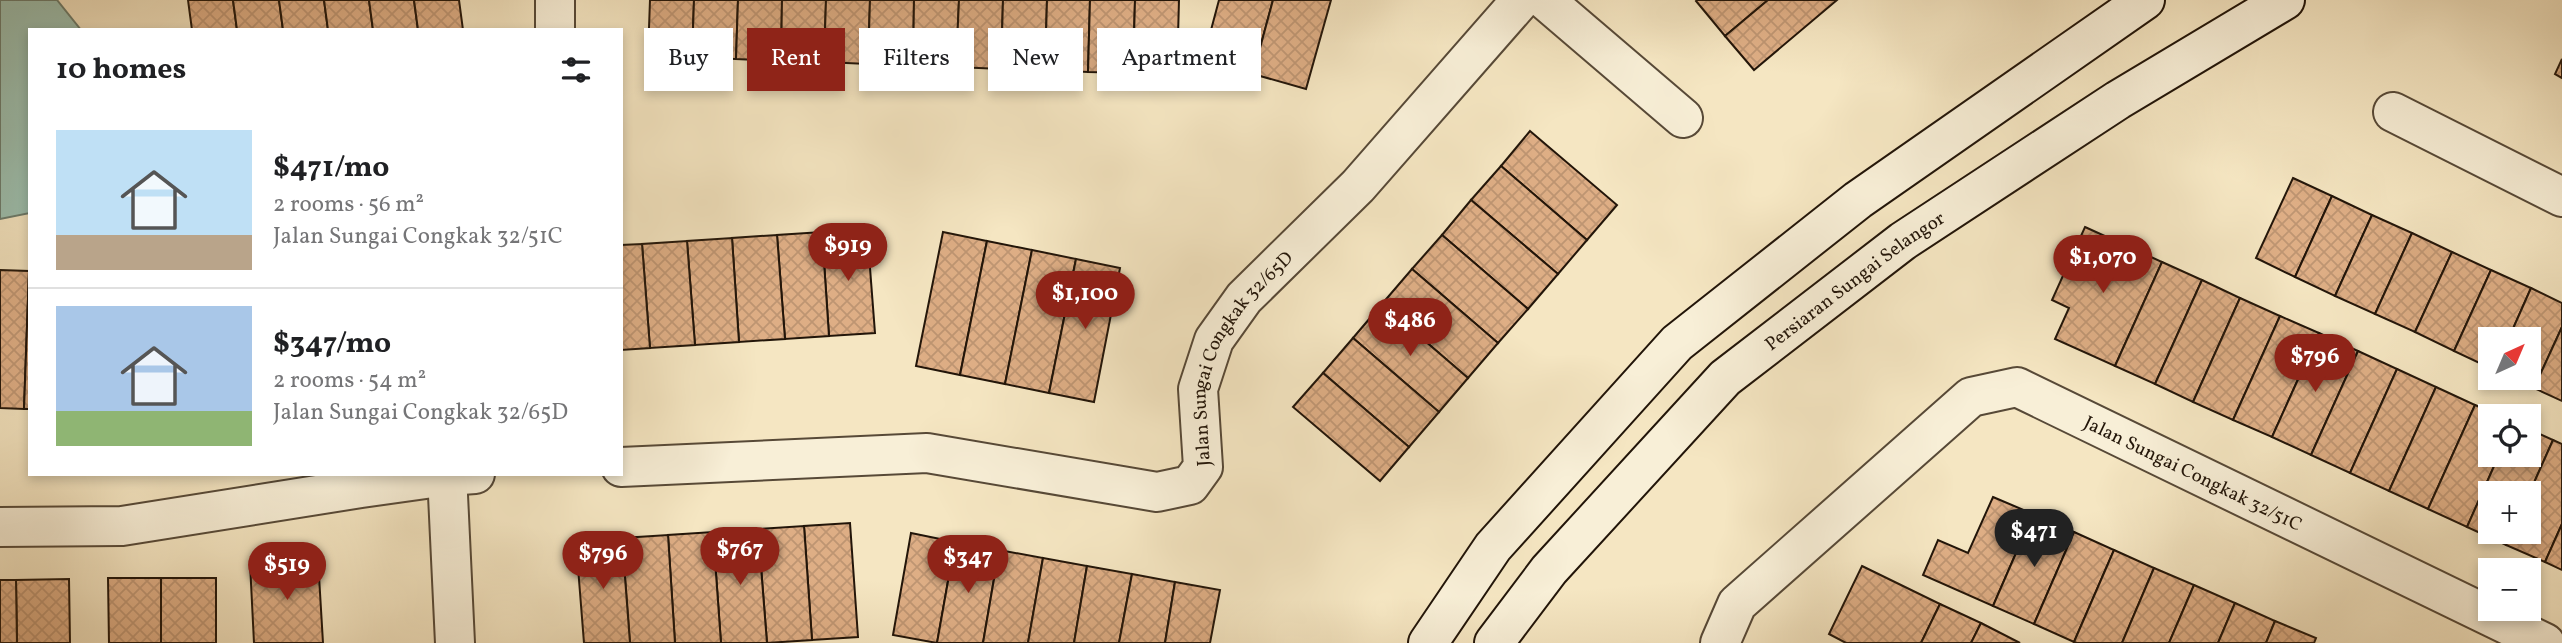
<!DOCTYPE html>
<meta charset="utf-8">
<style>
body{margin:0;font-family:Vollkorn,serif;background:#f2f2f2;color:#202124;height:100vh;display:flex;flex-direction:column;font-size:26px;white-space:nowrap}
*{box-sizing:border-box;margin:0}
p{font-size:23px;color:#757577}
.icon{flex:none;width:38px;height:38px;fill:none;stroke:currentColor;stroke-width:2;stroke-linecap:round;stroke-linejoin:round}
.map{position:relative;flex:1;overflow:hidden}
.panel{position:absolute;left:28px;top:28px;width:595px;height:448px;display:flex;flex-direction:column;background:#fff;border-radius:0px;box-shadow:0 4px 10px #0003}
.panel>*{flex:none}
.banner{position:absolute;left:644px;top:28px;width:665px;height:63px;display:flex;gap:14px}
.needle{width:46px;rotate:44deg}
.tools{position:absolute;left:2478px;top:327px;display:grid;gap:14px}
.tools a{display:grid;place-items:center;width:63px;height:63px;border-radius:0px;background:#fff;box-shadow:0 4px 10px #0003;font-size:35px}
.price{position:absolute;translate:-50% -60px;padding:0 16px;border-radius:24px;background:#8f2418;color:#fff;font-size:23px;line-height:46px;filter:drop-shadow(0 2px 4px #0008)}
.price::after{content:'';position:absolute;left:50%;top:42px;width:21px;height:16px;margin-left:-10px;background:inherit;clip-path:polygon(0 0,100% 0,50% 100%)}
.price.on{background:#222;color:#fff}
ul{padding:0;list-style:none}
li{display:flex;align-items:center;gap:21px;height:175px;padding:0 28px}
li+li{border-top:2px solid #e0e0e0}
li span{display:grid;place-items:center;flex:none;width:196px;height:140px;border-radius:0px;color:#555}
li>.icon{margin-inline-start:auto}
span .icon{width:84px;height:84px;fill:#fffc;stroke-width:1}
li b{font-size:30px}
h2{display:flex;justify-content:space-between;align-items:center;height:84px;padding:0 28px;font-size:30px}
.chip{padding:0 24px;border-radius:0px;background:#fff;box-shadow:0 4px 10px #0003;font-size:24px;line-height:63px}
.chip.on{background:#8f2418;color:#fff}
.map>svg:first-child{display:block}
.water{fill:#9cc0b0;stroke:#6b7c6d;stroke-width:2}
.building{fill:url(#building-cross-hatch);stroke:#221509;stroke-width:2}
.lines{fill:none;stroke-linecap:round;stroke-linejoin:round}
.street-casing{stroke:#574937;stroke-width:42}
.secondary-casing{stroke:#221509;stroke-width:42}
.street{stroke:#f8efd7;stroke-width:38}
.secondary{stroke:#f8efd7;stroke-width:38}
.labels{text-anchor:middle;stroke-width:5;stroke-linejoin:round;paint-order:stroke}
.street-label{font-size:19px;fill:#221509;stroke:#f8efd7}
</style>
<div class="map">
<svg width="2562" height="643" viewBox="0 0 2562 643">
<defs>
<pattern id="building-cross-hatch" width="8" height="8" patternUnits="userSpaceOnUse" patternTransform="scale(1.75)"><rect width="8" height="8" fill="#deae85"/><path d="M0 0l8 8M0 8l8-8" fill="none" stroke="#be9572"/></pattern>
</defs>
<rect width="100%" height="100%" fill="#f5e6c2"/>
<filter id="stains"><feTurbulence type="fractalNoise" baseFrequency=".00286" numOctaves="4"/><feColorMatrix values="0 0 0 0 .2 0 0 0 0 .09 0 0 0 0 .02 0 0 0 .5 -.17"/></filter>
<radialGradient id="worn" r=".72"><stop offset=".6" stop-color="#630" stop-opacity="0"/><stop offset="1" stop-color="#630" stop-opacity=".3"/></radialGradient>
<path class="water" d="M0 0H57L81 30H30V213L0 219Z"/>
<g class="building">
<path d="M188 0H233L237 30H192Z"/>
<path d="M233 0H279L283 30H237Z"/>
<path d="M279 0H324L328 30H283Z"/>
<path d="M324 0H369L373 30H328Z"/>
<path d="M369 0H414L418 30H373Z"/>
<path d="M414 0H459L463 30H418Z"/>
<path d="M650 0H694L692 58 648 56Z"/>
<path d="M694 0H738L736 59 692 58Z"/>
<path d="M738 0H782L781 61 736 59Z"/>
<path d="M782 0H826L824 62 781 61Z"/>
<path d="M826 0H870L868 64 824 62Z"/>
<path d="M870 0H914L913 65 868 64Z"/>
<path d="M914 0H959L956 67 913 65Z"/>
<path d="M959 0H1003L1001 69 956 67Z"/>
<path d="M1003 0H1047L1045 70 1001 69Z"/>
<path d="M1047 0H1090L1088 72 1045 70Z"/>
<path d="M1090 0H1135L1133 73 1088 72Z"/>
<path d="M1135 0H1179L1177 74 1133 73Z"/>
<path d="M1219 0H1273L1253 74 1203 60Z"/>
<path d="M1273 0H1331L1306 89 1253 74Z"/>
<path d="M1697 0H1768L1725 36 1696 1Z"/>
<path d="M1768 0H1837L1754 70 1725 36Z"/>
<path d="M2562 59V78L2555 74Z"/>
<path d="M1530 131 1617 205 1587 240 1501 166Z"/>
<path d="M1501 166 1587 240 1558 274 1471 200Z"/>
<path d="M2293 178 2332 196 2295 277 2256 258Z"/>
<path d="M2332 196 2372 215 2335 296 2295 277Z"/>
<path d="M1471 200 1558 274 1528 309 1442 235Z"/>
<path d="M2372 215 2412 233 2375 314 2335 296Z"/>
<path d="M2085 227 2162 262 2115 366 2055 339 2069 308 2052 300Z"/>
<path d="M867 229 875 333 829 336 822 232Z"/>
<path d="M822 232 829 336 785 339 777 235Z"/>
<path d="M943 232 987 241 960 375 916 366Z"/>
<path d="M2412 233 2452 252 2415 332 2375 314Z"/>
<path d="M777 235 785 339 739 342 732 238Z"/>
<path d="M1442 235 1528 309 1498 343 1412 269Z"/>
<path d="M732 238 739 342 695 345 687 241Z"/>
<path d="M687 241 695 345 650 348 642 244Z"/>
<path d="M987 241 1032 250 1005 384 960 375Z"/>
<path d="M642 244 650 348 621 350V245Z"/>
<path d="M1032 250 1076 259 1049 393 1005 384Z"/>
<path d="M2452 252 2491 270 2454 351 2415 332Z"/>
<path d="M1076 259 1120 268 1094 402 1049 393Z"/>
<path d="M2162 262 2202 280 2155 384 2115 366Z"/>
<path d="M1412 269 1498 343 1468 378 1382 304Z"/>
<path d="M0 270 29 271 24 409 0 408Z"/>
<path d="M2491 270 2531 288 2508 340H2490V368L2454 351Z"/>
<path d="M29 271H30V409H24Z"/>
<path d="M2202 280 2240 298 2193 402 2155 384Z"/>
<path d="M2531 288 2562 303V327L2534 388 2513 378H2529V340H2508Z"/>
<path d="M2240 298 2280 316 2233 420 2193 402Z"/>
<path d="M1382 304 1468 378 1439 412 1353 338Z"/>
<path d="M2280 316 2319 333 2272 437 2233 420Z"/>
<path d="M2562 327V401L2534 388Z"/>
<path d="M2319 333 2358 351 2311 455 2272 437Z"/>
<path d="M1353 338 1439 412 1409 447 1323 373Z"/>
<path d="M2358 351 2397 369 2350 473 2311 455Z"/>
<path d="M2397 369 2436 387 2389 491 2350 473Z"/>
<path d="M1323 373 1409 447 1380 481 1293 407Z"/>
<path d="M2436 387 2475 405 2428 509 2389 491Z"/>
<path d="M2475 405 2501 416H2490V455H2499L2467 527 2428 509Z"/>
<path d="M2529 429 2553 440 2529 494H2490V532H2511L2506 545 2467 527 2499 455H2529Z"/>
<path d="M2553 440 2562 444V524L2545 562 2506 545 2511 532H2529V494Z"/>
<path d="M1993 497 2033 514 1993 606 1923 575 1938 540 1968 553Z"/>
<path d="M2033 514 2074 532 2034 624 1993 606Z"/>
<path d="M850 523 858 637 812 640 804 526Z"/>
<path d="M2562 524V570L2545 562Z"/>
<path d="M804 526 812 640 767 643 758 529Z"/>
<path d="M758 529 767 643H721L713 532Z"/>
<path d="M713 532 721 643H675L668 535Z"/>
<path d="M2074 532 2114 550 2074 642 2034 624Z"/>
<path d="M911 533 955 542 937 643 893 635Z"/>
<path d="M668 535 675 643H630L622 538Z"/>
<path d="M622 538 630 643H584L576 542Z"/>
<path d="M955 542 999 550 983 643H937Z"/>
<path d="M999 550 1043 558 1028 643H983Z"/>
<path d="M2114 550 2154 568 2122 643H2077L2074 642Z"/>
<path d="M1043 558 1087 566 1074 643H1028Z"/>
<path d="M318 559 323 643H254L250 563Z"/>
<path d="M1087 566 1132 574 1119 643H1074Z"/>
<path d="M1862 566 1940 604 1921 643H1846L1829 634Z"/>
<path d="M2154 568 2194 585 2169 643H2122Z"/>
<path d="M1132 574 1175 582 1165 643H1119Z"/>
<path d="M108 578H161V643H109Z"/>
<rect x="161" y="578" width="55" height="65"/>
<path d="M69 579 70 643H17L16 580Z"/>
<path d="M0 580H16L17 643H0Z"/>
<path d="M1175 582 1220 590 1210 643H1165Z"/>
<path d="M2194 585 2235 603 2218 643H2169Z"/>
<path d="M2235 603 2275 621 2266 643H2218Z"/>
<path d="M1940 604 1981 623 1971 643H1921Z"/>
<path d="M2275 621 2316 638 2314 643H2266Z"/>
<path d="M1981 623 2020 643H1971Z"/>
</g>
<g class="lines">
<defs>
<g id="street">
<path d="M1545 0 1683 118"/>
<path d="M555 30V0"/>
<path d="M2393 112 2562 197"/>
<path id="s1" d="M621 467 927 453 1157 492 1190 485 1203 467 1198 389 1214 340 1244 298 1358 186 1521 0"/>
<path d="M447 474 455 643"/>
<path d="M0 527 122 526 361 488 447 476 475 474"/>
<path id="s2" d="M1720 643 1737 604 1971 397 2017 387 2545 643"/>
</g>
<g id="secondary">
<path d="M1428 643 1493 547 1677 343 1858 200 2145 0"/>
<path id="s3" d="M1494 643 1549 570 1725 378 1903 241 2118 100 2285 0"/>
</g>
</defs>
<use href="#street" class="street-casing"/>
<use href="#secondary" class="secondary-casing"/>
<use href="#street" class="street"/>
<use href="#secondary" class="secondary"/>
</g>
<g class="labels">
<g class="street-label">
<text dy="7" stroke="none"><textPath href="#s3" startOffset="514">Persiaran Sungai Selangor</textPath></text>
<text dy="7" stroke="none"><textPath href="#s1" startOffset="718">Jalan Sungai Congkak 32/65D</textPath></text>
<text dy="7" stroke="none"><textPath href="#s2" startOffset="598">Jalan Sungai Congkak 32/51C</textPath></text>
</g>
</g>
<rect width="100%" height="100%" filter="url(#stains)"/>
<rect width="100%" height="100%" fill="url(#worn)"/>
</svg>
<div class="tools">
<a><svg class="needle" viewBox="-14 -14 28 28"><path d="M0-13l5 13h-10z" fill="#e53935"/><path d="M0 13l5-13h-10z" fill="#757577"/></svg></a>
<a><svg class="icon" aria-label="locate" viewBox="0 0 24 24"><circle cx="12" cy="12" r="6"/><path d="M12 2v4M12 18v4M2 12h4M18 12h4"/></svg></a>
<a>+</a>
<a>−</a>
</div>
<b class="price" style="left:848px;top:283px">$919</b>
<b class="price" style="left:2103px;top:295px">$1,070</b>
<b class="price" style="left:1085px;top:331px">$1,100</b>
<b class="price" style="left:1410px;top:358px">$486</b>
<b class="price" style="left:2315px;top:394px">$796</b>
<b class="price on" style="left:2034px;top:569px">$471</b>
<b class="price" style="left:740px;top:587px">$767</b>
<b class="price" style="left:603px;top:591px">$796</b>
<b class="price" style="left:968px;top:595px">$347</b>
<b class="price" style="left:287px;top:602px">$519</b>
<div class="banner">
<a class="chip">Buy</a>
<a class="chip on">Rent</a>
<a class="chip">Filters</a>
<a class="chip">New</a>
<a class="chip">Apartment</a>
</div>
<section class="panel">
<h2>10 homes<svg class="icon" aria-label="filters" viewBox="0 0 24 24"><path d="M4 7h16M4 17h16"/><circle cx="9" cy="7" r="2"/><circle cx="15" cy="17" r="2"/></svg></h2>
<ul>
<li><span style="background:linear-gradient(#bfe0f5 75%,#b9a48a 0)"><svg class="icon" aria-label="home" viewBox="0 0 24 24"><path d="M3 11l9-7 9 7M6 9v11h12V9"/></svg></span><div><b>$471/mo</b><p>2 rooms · 56 m²</p><p>Jalan Sungai Congkak 32/51C</p></div></li>
<li><span style="background:linear-gradient(#a9c7e8 75%,#8fb573 0)"><svg class="icon" aria-label="home" viewBox="0 0 24 24"><path d="M3 11l9-7 9 7M6 9v11h12V9"/></svg></span><div><b>$347/mo</b><p>2 rooms · 54 m²</p><p>Jalan Sungai Congkak 32/65D</p></div></li>
</ul>
</section>
</div>
